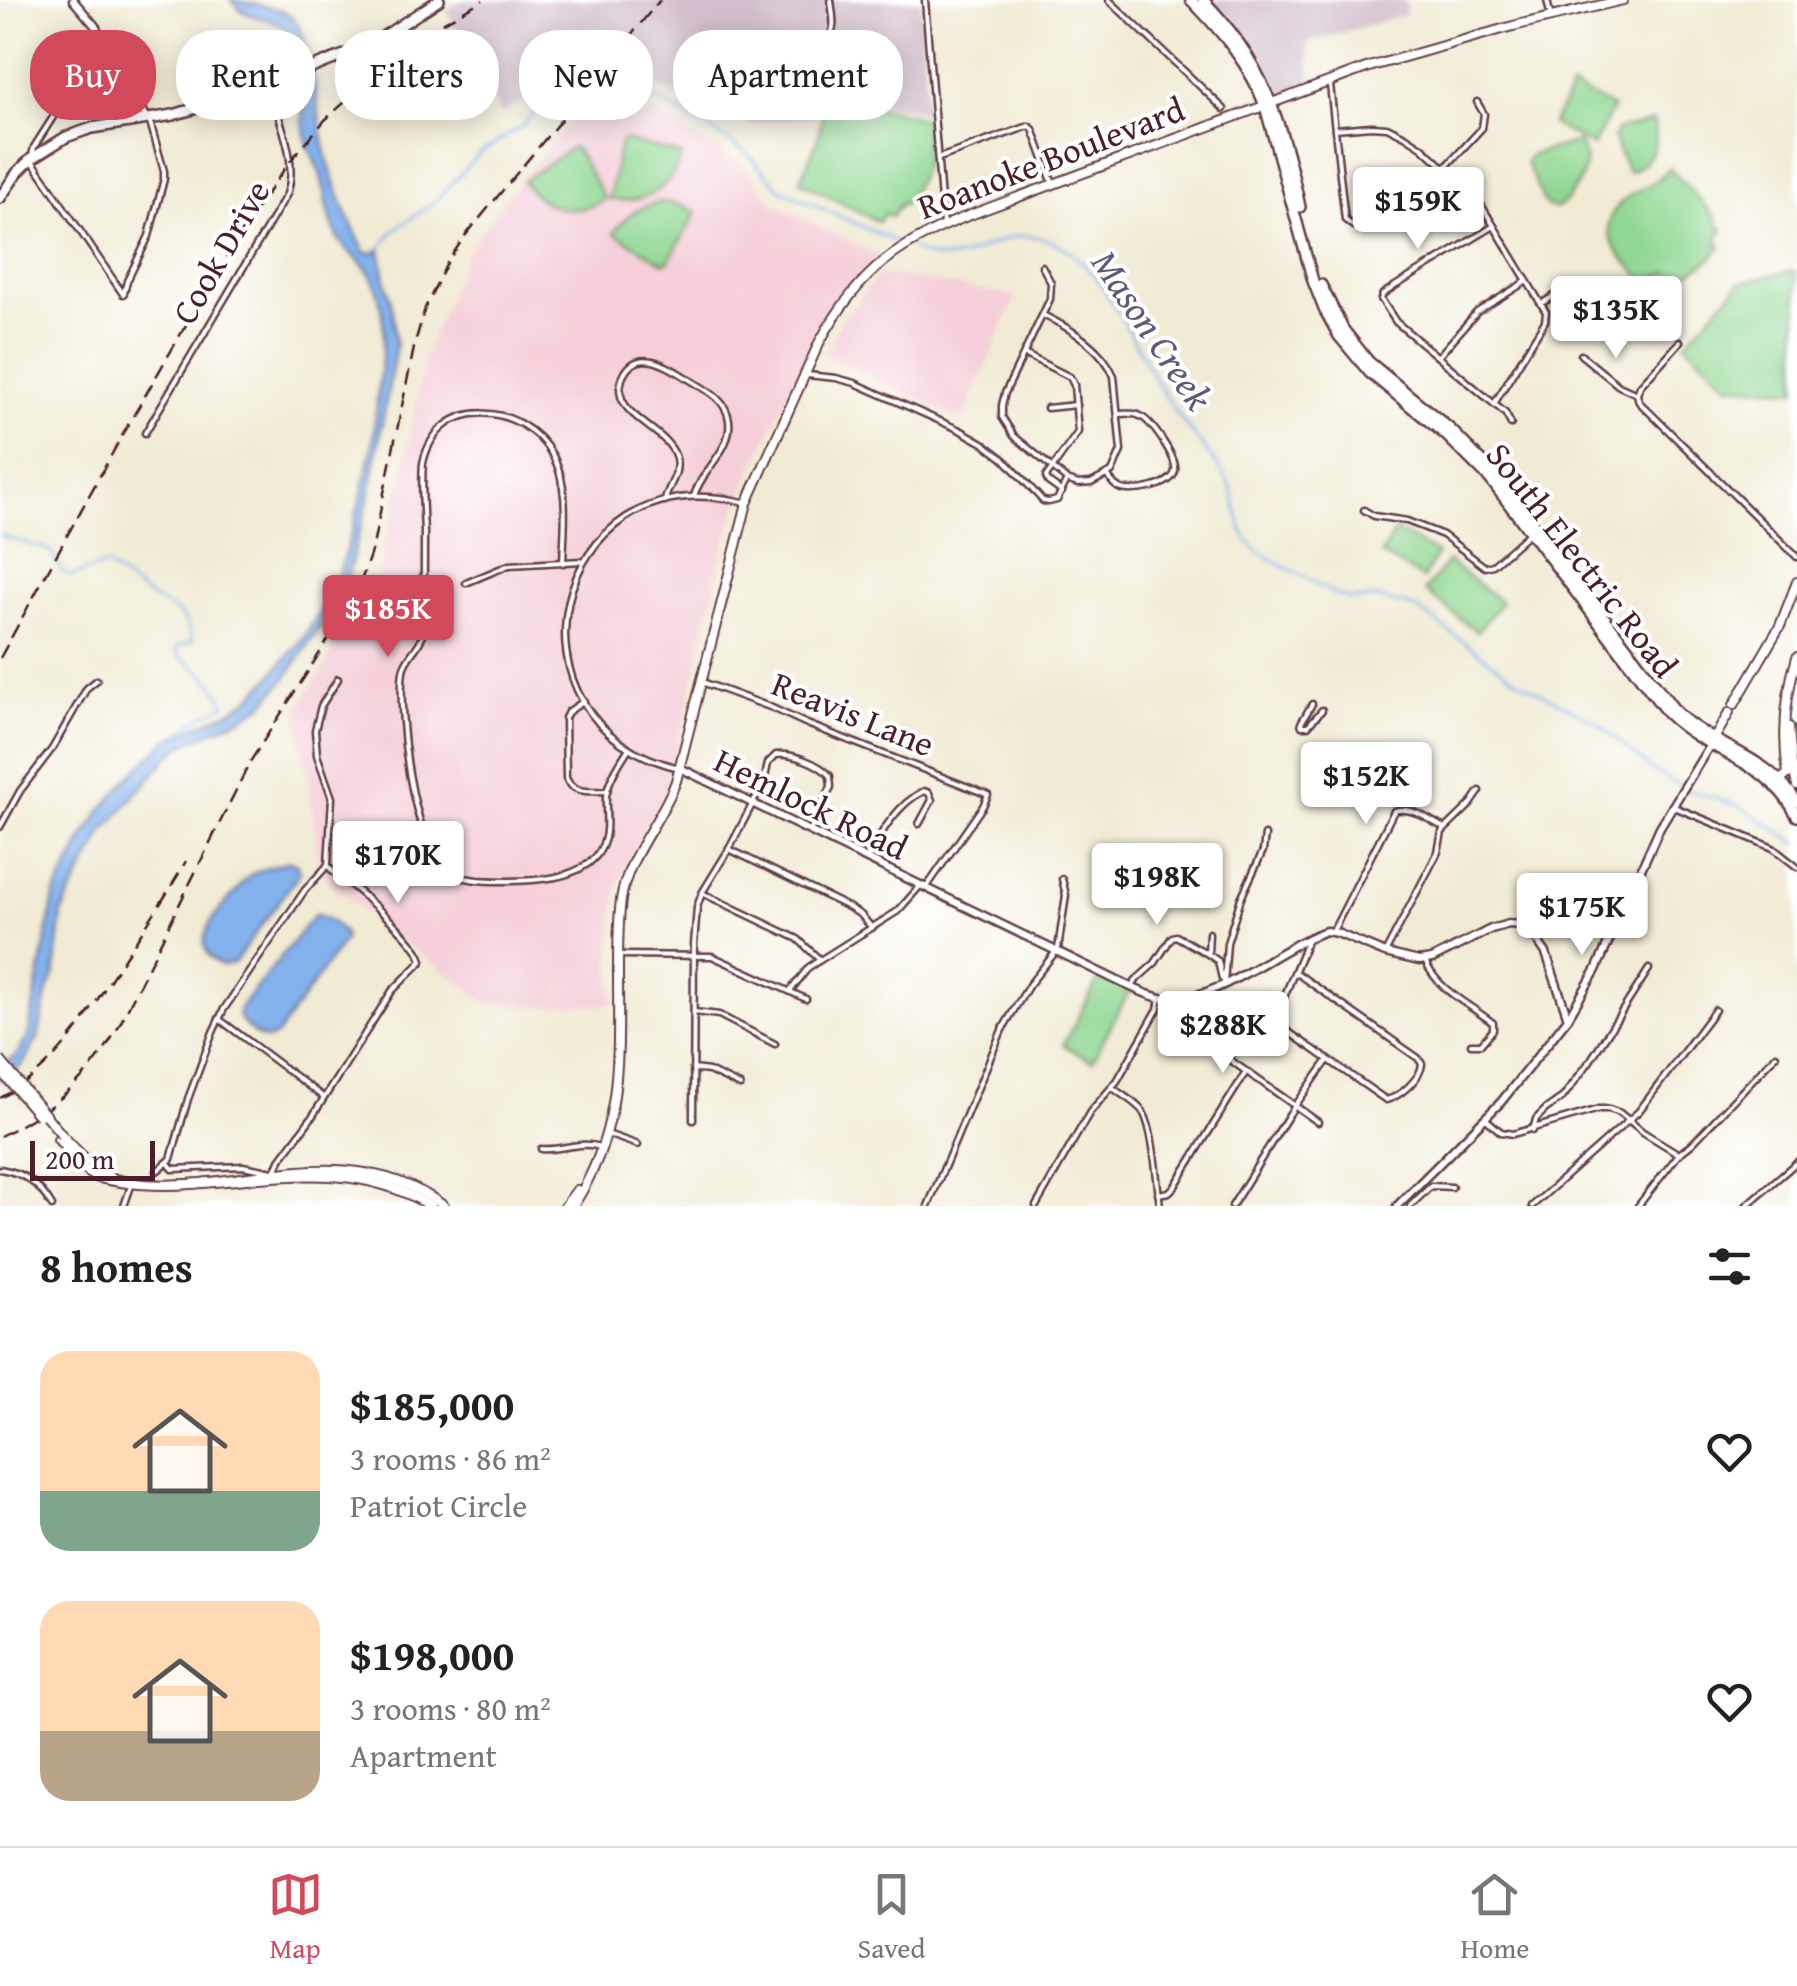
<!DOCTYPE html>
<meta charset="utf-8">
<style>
body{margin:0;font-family:"Gentium Book Plus",serif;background:#f6f6f6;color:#222;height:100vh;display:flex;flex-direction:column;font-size:38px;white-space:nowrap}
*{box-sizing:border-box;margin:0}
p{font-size:32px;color:#767676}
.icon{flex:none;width:55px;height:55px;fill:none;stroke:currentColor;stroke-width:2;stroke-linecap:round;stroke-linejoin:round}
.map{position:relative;height:1206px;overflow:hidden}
.side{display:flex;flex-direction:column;background:#fff;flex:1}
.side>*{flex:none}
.hud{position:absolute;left:30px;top:30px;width:1000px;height:90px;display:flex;gap:20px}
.scale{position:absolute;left:30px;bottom:25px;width:125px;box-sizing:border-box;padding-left:10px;border:5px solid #4a1f2b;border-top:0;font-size:28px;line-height:35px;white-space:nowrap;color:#4a1f2b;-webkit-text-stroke:8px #fff;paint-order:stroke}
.price{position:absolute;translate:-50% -85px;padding:0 22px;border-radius:10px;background:#fff;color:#222;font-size:32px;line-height:65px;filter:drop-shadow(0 2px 5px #0008)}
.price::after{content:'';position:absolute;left:50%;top:60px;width:30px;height:22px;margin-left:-15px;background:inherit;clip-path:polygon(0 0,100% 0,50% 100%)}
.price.current{background:#d1495b;color:#fff}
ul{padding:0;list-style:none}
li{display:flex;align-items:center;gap:30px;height:250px;padding:0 40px}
li span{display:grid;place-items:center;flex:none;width:280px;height:200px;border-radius:30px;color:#555}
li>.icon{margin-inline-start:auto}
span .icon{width:120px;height:120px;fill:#fffc;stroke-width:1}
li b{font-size:42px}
h2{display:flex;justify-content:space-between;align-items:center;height:120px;padding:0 40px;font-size:42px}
.chip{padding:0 35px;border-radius:40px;background:#fff;box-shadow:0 5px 25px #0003;font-size:35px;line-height:90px}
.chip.current{background:#d1495b;color:#fff}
.tab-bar{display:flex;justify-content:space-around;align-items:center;height:140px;border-top:2px solid #e0e0e0;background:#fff;font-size:28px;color:#767676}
.tab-bar a{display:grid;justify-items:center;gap:5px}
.tab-bar .current{color:#d1495b}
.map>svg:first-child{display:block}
.built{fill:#f5cfd9}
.industrial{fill:#d1bdcb}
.green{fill:#8fd792;stroke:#6c7b5e;stroke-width:2.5}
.water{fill:#82b1ec;stroke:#66688c;stroke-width:2.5}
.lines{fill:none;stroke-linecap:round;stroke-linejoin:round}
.stream{stroke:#82b1ec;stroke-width:2.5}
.minor-casing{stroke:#633e44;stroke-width:9}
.tertiary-casing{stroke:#633e44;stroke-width:11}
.secondary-casing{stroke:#633e44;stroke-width:12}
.primary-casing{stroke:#633e44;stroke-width:14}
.minor{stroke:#fff;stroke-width:4}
.tertiary{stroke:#fff;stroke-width:6}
.secondary{stroke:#fff;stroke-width:8}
.primary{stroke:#fff;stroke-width:9}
.rail{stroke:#4a1f2b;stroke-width:2.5;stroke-dasharray:15 8;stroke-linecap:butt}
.secondary-bridge-casing{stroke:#633e44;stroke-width:12;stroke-linecap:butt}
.secondary-bridge{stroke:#fff;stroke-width:8}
.labels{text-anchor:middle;stroke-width:8;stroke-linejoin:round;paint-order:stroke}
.street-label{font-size:35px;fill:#4a1f2b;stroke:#fff}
.water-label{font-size:38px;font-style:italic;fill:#605978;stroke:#fff}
</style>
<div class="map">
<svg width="1797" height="1206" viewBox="0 0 1797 1206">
<rect width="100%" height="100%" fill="#fff"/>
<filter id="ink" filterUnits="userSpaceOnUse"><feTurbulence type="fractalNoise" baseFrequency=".01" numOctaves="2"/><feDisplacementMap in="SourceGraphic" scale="20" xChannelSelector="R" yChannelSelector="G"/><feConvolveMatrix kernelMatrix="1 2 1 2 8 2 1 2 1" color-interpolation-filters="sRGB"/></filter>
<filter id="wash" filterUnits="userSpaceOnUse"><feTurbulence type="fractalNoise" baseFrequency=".0048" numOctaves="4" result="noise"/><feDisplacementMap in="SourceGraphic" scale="40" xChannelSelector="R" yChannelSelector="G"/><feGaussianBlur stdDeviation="2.25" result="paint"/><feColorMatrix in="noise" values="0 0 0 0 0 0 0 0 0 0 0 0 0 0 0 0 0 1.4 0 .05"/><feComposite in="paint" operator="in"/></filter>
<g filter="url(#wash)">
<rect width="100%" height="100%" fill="#f1ebd4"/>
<g class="built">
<path d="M585 104 652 111 746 168 773 204 880 256 832 309 801 367 752 469 726 538 676 758 664 797 628 861 617 887 611 963 615 1005 526 1007 487 1002 396 937 332 885 318 864 310 789 297 711 378 576 404 470 424 357 467 251 512 191Z"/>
<path d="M880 273 1016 296 962 421 825 354 843 317Z"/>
</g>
<g class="industrial">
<path d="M464 0H920L927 113 820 88 816 115 750 124 641 79 600 82 576 71 501 114 446 10Z"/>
<path d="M1205 0H1405L1406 15 1308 42 1310 84 1274 99 1261 69 1227 23Z"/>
</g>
<g class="green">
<path d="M1572 87 1613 108 1593 146 1552 124Z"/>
<path d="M826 94 924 118C931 151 923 178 904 204L901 203 891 217 885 213 879 222 800 181 818 139Z"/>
<path d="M1653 121C1660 145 1651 163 1628 172L1613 138 1617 130Z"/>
<path d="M624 140 681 155C672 188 644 206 609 199L620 142Z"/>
<path d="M1579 142 1586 161 1583 175 1566 202 1556 208 1546 206 1526 163 1530 155Z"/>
<path d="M571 148H575L605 199C575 218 543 210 523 181Z"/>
<path d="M1670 168 1715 217 1718 226H1721L1723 231 1720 232 1718 244 1721 246C1714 261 1692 271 1674 281L1669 272 1647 282C1623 260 1588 229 1625 199 1633 192 1643 189 1652 183 1659 179 1665 173 1670 168Z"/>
<path d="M662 202 678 204 697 212 668 262 664 263 614 233C626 214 641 206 662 202Z"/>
<path d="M1789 271 1797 272V390L1729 385 1685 343 1740 283Z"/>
<path d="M1396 530 1437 554 1423 579 1381 554Z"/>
<path d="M1448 561 1501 602 1477 632 1425 591Z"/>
<path d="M1101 975 1130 990 1092 1061 1063 1045Z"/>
</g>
<g class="water">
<path d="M231 0C238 0 285 10 290 15 313 33 318 119 325 150 334 186 348 219 365 252L372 253 380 249 386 284 391 300 396 346 369 497 348 574 322 624 286 678 264 704 244 717 189 742 171 754 106 829 70 895 62 913 55 974 48 991 38 1038 22 1066 0 1081V1067L17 1055 28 1036 54 896 86 833 100 812 130 776 167 740 228 712 249 699 267 681 306 634 331 593 337 579C351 536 364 491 372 446 375 428 376 410 378 392 382 354 389 325 376 287 368 262 349 257 339 239 327 219 327 195 320 173 315 161 309 150 306 138 296 103 310 68 288 33 274 12 248 25 231 0Z"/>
<path d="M290 861 297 864 300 873 234 963 223 966C187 948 211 918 231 897 239 890 243 880 252 874 263 868 277 865 290 861Z"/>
<path d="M315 914C329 919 336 924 345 935L344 940 277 1035 269 1040C255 1037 245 1027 238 1015L240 1008Z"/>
</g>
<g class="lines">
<g class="stream">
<path d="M381 248 393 231 433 203 480 153 523 126 542 103 549 98 577 94 605 97 634 91 642 92 706 126 748 154 780 189 903 245"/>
<path d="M911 249C917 252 925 256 932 257 978 268 1004 216 1058 244 1110 272 1138 359 1172 406 1189 432 1211 453 1227 480 1242 506 1232 526 1256 550L1336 595 1350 600 1376 598 1416 608 1519 681 1598 723 1652 770 1685 789 1740 806 1797 843"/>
<path d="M0 534 3 537 50 550 61 570 70 576 106 565 145 594 177 612 185 620 193 641 178 646 176 651 179 656C198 669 218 683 225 705L201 717 179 734"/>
</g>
</g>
</g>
<g filter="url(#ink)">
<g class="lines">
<defs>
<g id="minor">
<path d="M925 0 943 226"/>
<path d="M1109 0 1224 109"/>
<path d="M1547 0 1551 18"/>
<path d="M101 42 34 147 31 159 123 294"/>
<path d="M736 47 826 39C838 31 832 13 831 0"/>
<path d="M1330 85 1345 220 1353 226 1416 199 1482 128 1484 114 1477 102"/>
<path d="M1335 129 1371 126 1387 127 1405 136 1422 147 1477 198 1541 304 1546 312 1545 321 1494 404"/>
<path d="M939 158 1029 126 1033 129 1053 184"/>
<path d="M1494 226 1395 286 1383 294 1381 299 1396 322 1505 413 1511 424"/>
<path d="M1042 266 1051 283 1050 299 1005 393 1002 405V417L1014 436 1067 480 1078 484 1091 483 1112 472 1121 451 1114 376C1102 347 1070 328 1043 315"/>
<path d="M124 293 127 281 149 236 164 179V171L150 122"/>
<path d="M1541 304 1570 286"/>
<path d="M1680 342 1640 386 1637 394 1639 402 1797 557"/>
<path d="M1024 354 1070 377 1074 385 1078 432 1046 477 1048 482 1062 492"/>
<path d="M1581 355 1619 386 1637 394"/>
<path d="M1438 357 1477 312 1527 281"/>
<path d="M807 375 836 378 855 383 960 430 983 443 1004 459 1043 501 1049 502 1057 500 1067 480"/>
<path d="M1047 408 1076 405"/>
<path d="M145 433 287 194C299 158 278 120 269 85"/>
<path d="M1108 476C1112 482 1112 484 1119 488 1131 494 1172 487 1175 471 1178 459 1152 423 1142 417 1135 412 1127 414 1119 414"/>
<path d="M665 501C667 486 680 476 676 458 668 427 609 417 622 379 635 345 667 365 687 378 704 389 726 398 729 420 733 450 701 470 694 496"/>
<path d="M1364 510 1374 516 1407 521 1443 535 1485 567 1493 565 1529 533"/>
<path d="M563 563C564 529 570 487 553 456 523 402 438 394 423 463 421 486 423 509 424 532 424 565 424 598 423 631 422 647 405 656 403 671 397 713 412 841 445 869 460 881 486 881 504 881 533 881 577 880 597 855 611 836 605 817 606 796 608 780 621 761 629 748"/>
<path d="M466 583 509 565 582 561"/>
<path d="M400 622 423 590"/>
<path d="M702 682 770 707 807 724 986 794"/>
<path d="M584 701 568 712 565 718 566 778C573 795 592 791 607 791"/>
<path d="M1312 704 1301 723 1302 726H1308L1322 710"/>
<path d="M680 768C492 727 549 452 747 503"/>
<path d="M1672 806 1773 848 1797 867"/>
<path d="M0 827 20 791 52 749 87 688 97 680"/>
<path d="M729 849 848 907 861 915 872 928"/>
<path d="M867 858C880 834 898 803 924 791L929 793 932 800 919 824"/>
<path d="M328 865 332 798 317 755 315 730 321 706 338 679"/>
<path d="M926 888 983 806 988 795"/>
<path d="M704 894 798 939 820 960"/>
<path d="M1333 931 1394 811C1412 805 1429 821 1445 828"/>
<path d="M1209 933 1208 954 1218 961 1222 979"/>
<path d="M1385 953 1438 852 1442 832 1471 804 1480 791"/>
<path d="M620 955 712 956 806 999"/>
<path d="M1425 961C1439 992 1468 1003 1493 1023V1030L1481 1044H1471"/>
<path d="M1295 972 1418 1058 1422 1064C1421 1078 1400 1097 1386 1100L1280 1026 1276 1020 1277 1014 1308 939"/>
<path d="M1224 984 1227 943 1241 898 1263 851 1265 835"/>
<path d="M1132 987 1137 979 1155 963 1172 937 1176 936 1208 954"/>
<path d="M790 991 809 967 898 911 921 885"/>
<path d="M1192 996 1187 1027 1189 1031 1318 1122"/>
<path d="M694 1012 719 1015 775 1044"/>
<path d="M219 1019 323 1097"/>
<path d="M693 1069 709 1071 740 1086"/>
<path d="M1112 1087C1121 1095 1136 1102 1143 1112 1154 1130 1157 1184 1160 1206"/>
<path d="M1486 1119 1501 1132 1513 1134 1599 1109H1609L1620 1113 1643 1132 1679 1154"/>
<path d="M693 1120 694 945 697 907 702 893 729 849 753 803 765 778 768 763 776 755C792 753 819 763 830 776L831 787 810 831"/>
<path d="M1533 1130 1536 1119 1546 1109 1563 1097 1590 1061 1649 969"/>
<path d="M607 1134 638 1145"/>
<path d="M541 1149C562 1151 581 1140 600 1147"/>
<path d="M168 1163 173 1169 243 1166 269 1171"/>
<path d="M0 1169C25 1173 39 1184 52 1206"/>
<path d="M276 1170 280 1160 312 1117 392 991 422 961C419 941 351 884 332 871L328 865"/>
<path d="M157 1171 171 1159 188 1099 213 1032 224 1009 305 890 328 865"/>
<path d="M1158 1194 1169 1192 1175 1186 1246 1072"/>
<path d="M124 1206 131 1186"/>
<path d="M928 1206 1002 1030 1029 985 1058 949 1066 895 1062 879"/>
<path d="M1036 1206 1090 1112 1117 1081 1158 1009 1160 998"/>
<path d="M1232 1206 1290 1113 1328 1060"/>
<path d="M1410 1206 1431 1186 1452 1187"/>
<path d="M1532 1206 1639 1111 1715 1010"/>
<path d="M1638 1206 1679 1154 1692 1144 1776 1055"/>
<path d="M1746 1206 1797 1162"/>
</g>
<g id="tertiary">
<path d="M73 0 96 27 108 63 135 97 147 118"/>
<path d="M680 768 1124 984C1138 990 1153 998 1169 999 1220 1001 1278 947 1326 931L1337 933 1385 953 1419 961 1432 959 1491 929 1509 924 1520 925 1532 933 1546 953 1568 1018"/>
<path d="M1397 1206 1501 1102 1568 1018 1596 970 1660 827 1710 745"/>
</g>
<g id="secondary">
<path d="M1734 705 1780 626 1797 582"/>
<path d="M1789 727 1792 763 1797 786"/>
<path d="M1711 744 1729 713"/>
<path d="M1780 780 1788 774C1782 733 1785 696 1797 657"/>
<path d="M62 1135C78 1152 94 1169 115 1179 220 1206 336 1127 444 1206"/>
<path d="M58 1139C69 1152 81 1168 95 1177 200 1206 326 1140 430 1206"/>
<path d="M565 1206 577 1190"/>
<path d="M573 1206C624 1128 618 1057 618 969 618 946 618 922 621 900 627 856 661 822 676 781L747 503 819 343C860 269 901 241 978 212L1369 67 1513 26 1623 0"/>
</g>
<g id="primary">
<path d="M1191 0C1222 32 1250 64 1265 106L1313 281 1324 309 1339 336 1370 373 1446 435 1490 479 1668 714C1712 756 1767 758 1797 816"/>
<path d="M1203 0C1263 60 1283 126 1300 207"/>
<path d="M0 198 17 173 31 159 66 137 92 128 173 115 248 93 372 44 439 0"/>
<path d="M1321 285 1343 329 1369 362 1451 430 1500 480 1676 712C1716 750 1764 752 1797 802"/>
</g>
</defs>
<use href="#minor" class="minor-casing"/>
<use href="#tertiary" class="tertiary-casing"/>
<use href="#secondary" class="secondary-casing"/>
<use href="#primary" class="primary-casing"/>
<use href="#minor" class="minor"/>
<use href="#tertiary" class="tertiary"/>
<use href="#secondary" class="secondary"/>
<use href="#primary" class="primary"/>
<g class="rail">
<path d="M0 658 124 432 204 294 251 216 291 160 325 120 416 38 483 0"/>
<path d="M0 1098C58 1069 89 1012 123 960 145 927 167 895 186 861"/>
<path d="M0 1136C56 1108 89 1080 120 1024L250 762 344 615 360 584 373 546 415 343 425 308 448 261 465 236 660 0"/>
</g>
<defs>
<g id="secondary-bridge">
<path d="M0 1060 62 1135"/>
<path d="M0 1070 39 1116"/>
</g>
</defs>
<use href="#secondary-bridge" class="secondary-bridge-casing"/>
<use href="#secondary-bridge" class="secondary-bridge"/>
</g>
</g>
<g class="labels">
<g class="street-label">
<text transform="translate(1051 158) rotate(-21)" y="12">Roanoke Boulevard</text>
<text transform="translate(221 252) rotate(-60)" y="12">Cook Drive</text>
<text transform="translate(1582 560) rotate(52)" y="12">South Electric Road</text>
<text transform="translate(853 714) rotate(22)" y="12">Reavis Lane</text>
<text transform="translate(811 804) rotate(26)" y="12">Hemlock Road</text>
</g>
<g class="water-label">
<text transform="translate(1152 330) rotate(56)" y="13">Mason Creek</text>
</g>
</g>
</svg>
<div class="scale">200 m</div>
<b class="price" style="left:1418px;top:252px">$159K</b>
<b class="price" style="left:1616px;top:361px">$135K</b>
<b class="price current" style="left:388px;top:660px">$185K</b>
<b class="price" style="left:1366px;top:827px">$152K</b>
<b class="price" style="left:398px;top:906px">$170K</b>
<b class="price" style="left:1157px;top:928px">$198K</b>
<b class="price" style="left:1582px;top:958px">$175K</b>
<b class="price" style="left:1223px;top:1076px">$288K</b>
<div class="hud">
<a class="chip current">Buy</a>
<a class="chip">Rent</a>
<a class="chip">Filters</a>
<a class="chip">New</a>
<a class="chip">Apartment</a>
</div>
</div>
<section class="side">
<h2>8 homes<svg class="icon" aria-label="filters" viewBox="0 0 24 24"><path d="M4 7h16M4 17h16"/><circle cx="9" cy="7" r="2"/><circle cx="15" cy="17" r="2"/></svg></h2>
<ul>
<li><span style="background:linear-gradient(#ffd9b3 70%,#7fa58c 0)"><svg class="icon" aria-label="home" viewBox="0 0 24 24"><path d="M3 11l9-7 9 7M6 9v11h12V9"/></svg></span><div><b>$185,000</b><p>3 rooms · 86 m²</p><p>Patriot Circle</p></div><svg class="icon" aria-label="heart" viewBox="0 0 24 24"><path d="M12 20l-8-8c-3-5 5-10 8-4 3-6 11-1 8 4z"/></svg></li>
<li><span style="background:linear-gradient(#ffd9b3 65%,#b9a48a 0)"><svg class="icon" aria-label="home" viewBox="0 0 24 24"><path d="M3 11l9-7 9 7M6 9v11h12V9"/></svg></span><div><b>$198,000</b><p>3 rooms · 80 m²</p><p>Apartment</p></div><svg class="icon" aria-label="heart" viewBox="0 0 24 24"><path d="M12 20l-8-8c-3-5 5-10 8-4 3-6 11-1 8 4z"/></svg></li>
</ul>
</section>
<nav class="tab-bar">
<a class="current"><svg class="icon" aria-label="map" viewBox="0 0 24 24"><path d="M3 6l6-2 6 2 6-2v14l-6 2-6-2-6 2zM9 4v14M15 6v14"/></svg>Map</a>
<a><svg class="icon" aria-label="saved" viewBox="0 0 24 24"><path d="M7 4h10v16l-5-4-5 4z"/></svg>Saved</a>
<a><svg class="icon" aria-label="home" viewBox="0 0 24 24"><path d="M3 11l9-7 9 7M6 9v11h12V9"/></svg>Home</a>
</nav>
